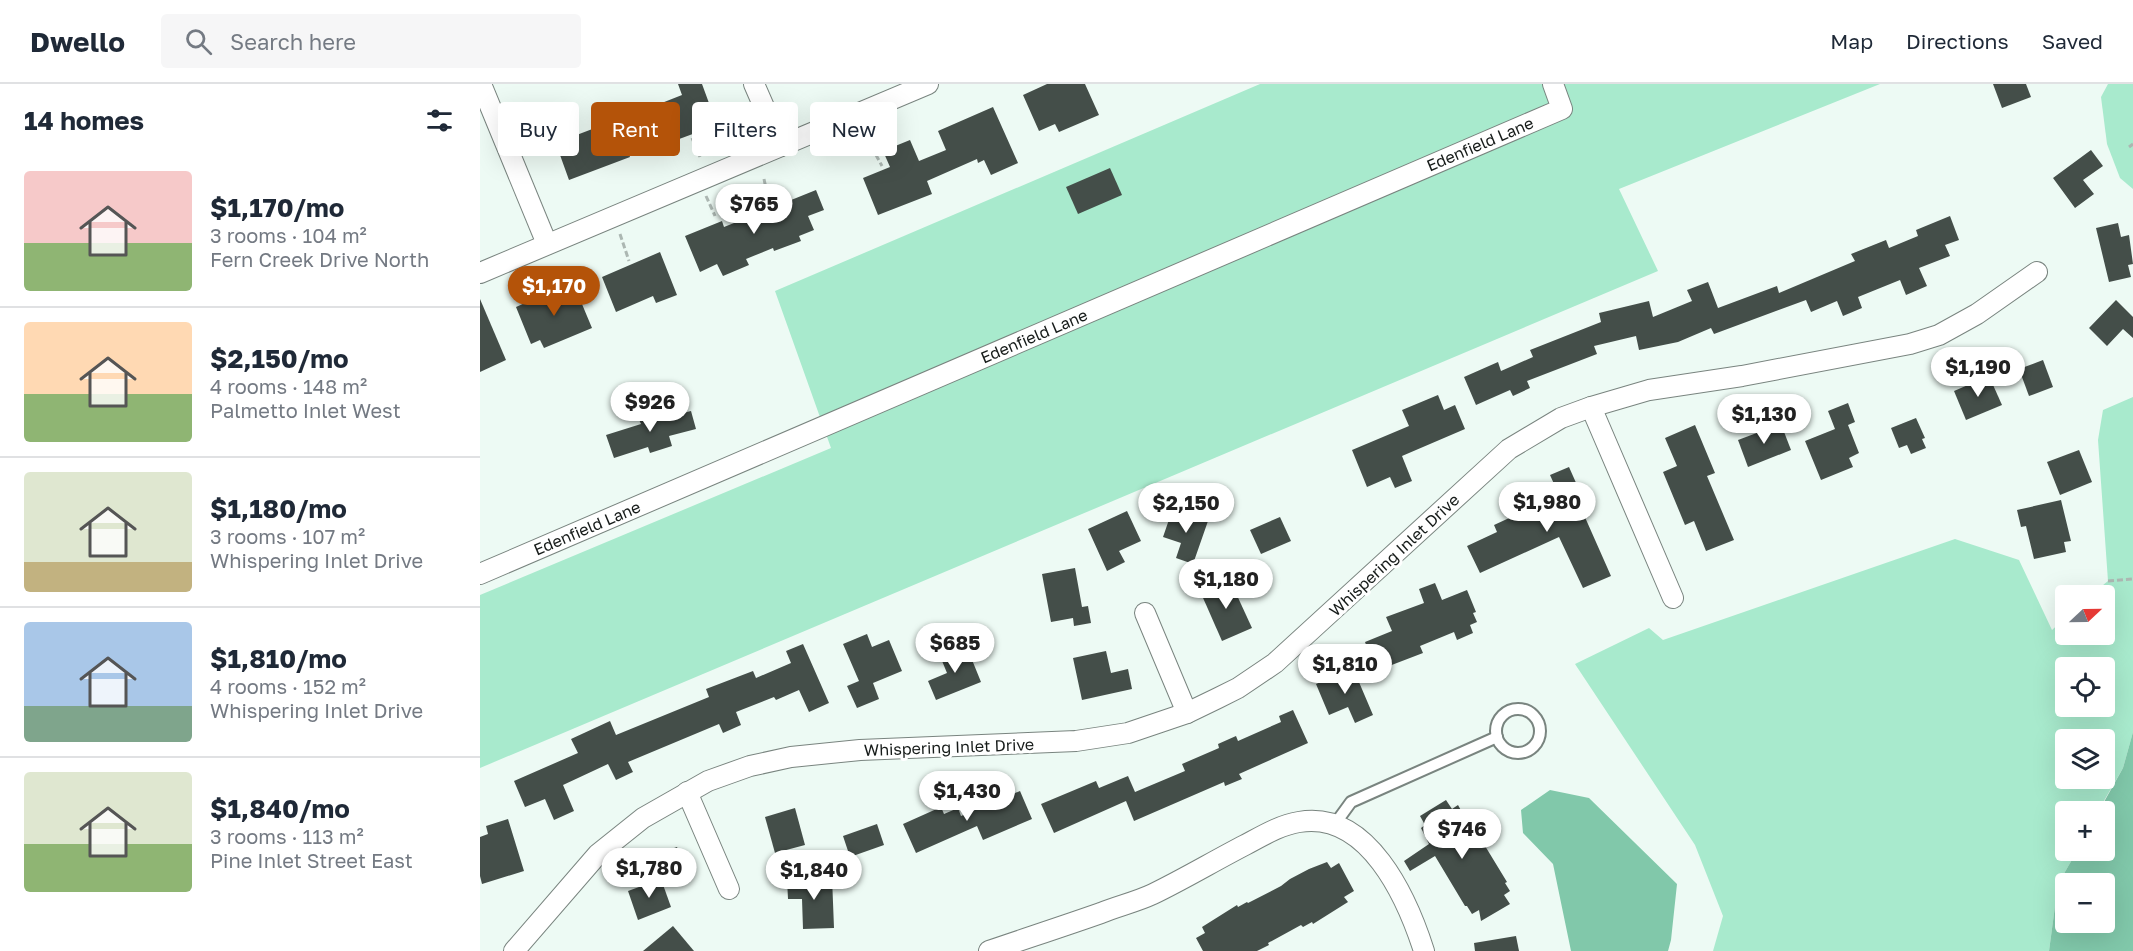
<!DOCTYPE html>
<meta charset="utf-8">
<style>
body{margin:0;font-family:"Golos Text",sans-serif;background:#f6f6f7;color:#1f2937;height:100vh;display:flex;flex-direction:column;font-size:22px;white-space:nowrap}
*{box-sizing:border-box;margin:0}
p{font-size:20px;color:#747a83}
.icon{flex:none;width:33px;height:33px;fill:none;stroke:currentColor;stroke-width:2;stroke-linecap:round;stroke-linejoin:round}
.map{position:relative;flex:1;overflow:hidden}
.sheet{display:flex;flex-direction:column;background:#fff;width:480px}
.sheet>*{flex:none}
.banner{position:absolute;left:18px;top:18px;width:570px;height:54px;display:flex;gap:12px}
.needle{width:39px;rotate:68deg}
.tools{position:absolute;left:1575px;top:501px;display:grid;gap:12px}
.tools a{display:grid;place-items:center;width:60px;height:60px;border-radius:6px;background:#fff;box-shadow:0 6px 24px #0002;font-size:30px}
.price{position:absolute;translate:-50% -51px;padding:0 14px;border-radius:21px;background:#fff;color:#222;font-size:20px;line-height:39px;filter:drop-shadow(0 2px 3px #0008)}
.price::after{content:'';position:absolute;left:50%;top:36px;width:18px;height:14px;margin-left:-9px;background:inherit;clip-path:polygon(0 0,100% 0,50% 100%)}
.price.selected{background:#b45309;color:#fff}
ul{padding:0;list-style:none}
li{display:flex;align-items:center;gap:18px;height:150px;padding:0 24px}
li+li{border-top:2px solid #e0e1e3}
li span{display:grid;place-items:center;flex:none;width:168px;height:120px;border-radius:6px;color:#555}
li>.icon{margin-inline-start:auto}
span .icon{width:72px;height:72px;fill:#fffc;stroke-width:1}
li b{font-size:26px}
h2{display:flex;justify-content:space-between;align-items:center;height:72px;padding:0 24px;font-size:26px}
.chip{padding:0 21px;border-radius:6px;background:#fff;box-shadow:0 6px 24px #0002;font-size:21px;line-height:54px}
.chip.selected{background:#b45309;color:#fff}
header{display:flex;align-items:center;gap:36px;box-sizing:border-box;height:84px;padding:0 30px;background:#fff;border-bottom:2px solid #e0e1e3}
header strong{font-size:28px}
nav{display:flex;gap:33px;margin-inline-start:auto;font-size:21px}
.search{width:420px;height:54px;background:#f6f6f7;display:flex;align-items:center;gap:15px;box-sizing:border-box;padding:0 21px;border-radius:6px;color:#747a83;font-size:22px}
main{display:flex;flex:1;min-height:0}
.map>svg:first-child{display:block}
.green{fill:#a8eacd;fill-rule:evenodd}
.water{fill:#81c8aa;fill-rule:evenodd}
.building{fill:#444e49}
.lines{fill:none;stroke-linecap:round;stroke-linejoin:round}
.lane-casing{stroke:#79847f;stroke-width:14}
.street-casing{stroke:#79847f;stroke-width:22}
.path{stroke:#acb7b2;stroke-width:3;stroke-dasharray:6 3;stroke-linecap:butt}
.lane{stroke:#fff;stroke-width:10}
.street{stroke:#fff;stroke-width:20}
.labels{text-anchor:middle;stroke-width:6;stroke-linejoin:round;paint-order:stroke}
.street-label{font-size:16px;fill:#161b19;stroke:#fff}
</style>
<header>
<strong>Dwello</strong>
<div class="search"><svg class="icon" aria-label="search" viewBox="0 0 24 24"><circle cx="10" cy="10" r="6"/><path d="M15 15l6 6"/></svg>Search here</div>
<nav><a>Map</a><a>Directions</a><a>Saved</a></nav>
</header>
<main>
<section class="sheet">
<h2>14 homes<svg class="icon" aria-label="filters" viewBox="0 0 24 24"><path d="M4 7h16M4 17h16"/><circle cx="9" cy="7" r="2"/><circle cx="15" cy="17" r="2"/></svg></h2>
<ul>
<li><span style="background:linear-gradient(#f6c9c9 60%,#8fb573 0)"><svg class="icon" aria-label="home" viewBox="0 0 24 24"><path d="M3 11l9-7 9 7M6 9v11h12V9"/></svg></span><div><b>$1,170/mo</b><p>3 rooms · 104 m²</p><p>Fern Creek Drive North</p></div></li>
<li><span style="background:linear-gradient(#ffd9b3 60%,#8fb573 0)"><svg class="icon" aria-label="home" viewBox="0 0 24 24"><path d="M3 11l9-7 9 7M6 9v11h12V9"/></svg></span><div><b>$2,150/mo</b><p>4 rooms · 148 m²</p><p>Palmetto Inlet West</p></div></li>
<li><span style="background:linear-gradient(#dfe7d0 75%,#c2b280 0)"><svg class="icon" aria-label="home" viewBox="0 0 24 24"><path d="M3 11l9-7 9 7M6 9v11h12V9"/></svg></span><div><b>$1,180/mo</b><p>3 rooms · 107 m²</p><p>Whispering Inlet Drive</p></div></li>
<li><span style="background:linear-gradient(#a9c7e8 70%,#7fa58c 0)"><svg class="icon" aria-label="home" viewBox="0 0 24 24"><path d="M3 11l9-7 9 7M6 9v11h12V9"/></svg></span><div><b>$1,810/mo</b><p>4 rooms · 152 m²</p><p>Whispering Inlet Drive</p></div></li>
<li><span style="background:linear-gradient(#dfe7d0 60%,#8fb573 0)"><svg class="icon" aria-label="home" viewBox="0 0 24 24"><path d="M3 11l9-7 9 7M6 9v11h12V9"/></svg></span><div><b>$1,840/mo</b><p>3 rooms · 113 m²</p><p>Pine Inlet Street East</p></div></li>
</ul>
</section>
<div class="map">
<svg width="1653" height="867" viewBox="0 0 1653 867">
<rect width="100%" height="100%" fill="#edfaf4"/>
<g class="green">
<path d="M780 0H1400L1139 105 1178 187 0 684V511L351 364 295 207Z"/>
<path d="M1628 0H1653V105L1640 94 1627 60 1621 13Z"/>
<path d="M1653 313V648L1643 684 1618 727 1586 728V766L1597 767 1578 800 1569 867H1233L1243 832 1215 761 1095 580 1169 544 1183 556 1475 455 1539 476 1572 546 1585 534 1586 550H1624V512L1611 511 1628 497 1618 356 1623 326ZM1586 584H1624V622H1586ZM1586 656H1624V694H1586Z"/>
</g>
<g class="water">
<path d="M1653 648V867H1569L1578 800 1597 767 1624 766V728L1619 727 1643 684ZM1586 800H1624V838H1586Z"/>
<path d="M1070 706 1109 714 1197 800 1191 856 1188 867H1091L1073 780 1043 749 1041 726Z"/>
</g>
<g class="building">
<path d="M198 0H222L237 41 183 61 169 24 202 11Z"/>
<path d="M567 0H605L619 31 579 48 575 40 559 47 543 11Z"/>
<path d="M1513 0H1546L1551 13 1522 24Z"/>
<path d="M513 23 538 79 511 91 504 76 498 79 497 75 447 97 452 110 398 131 383 94 410 83 403 67 430 56 439 77 466 66 458 47Z"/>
<path d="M115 44 119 54 140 46 150 73 89 96 80 71 98 64 94 52Z"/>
<path d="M1611 66 1623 82 1603 96 1614 110 1595 124 1573 94Z"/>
<path d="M630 84 642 111 598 130 586 103Z"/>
<path d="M336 106 344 126 328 132 334 146 319 152 321 157 294 167 293 164 266 175 269 181 243 192 237 180 220 188 205 152 242 137 244 143Z"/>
<path d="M1470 132 1479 156 1465 161 1470 172 1439 184 1447 202 1426 211 1420 196 1378 213 1382 224 1363 232 1357 217 1331 228 1326 216 1234 250 1231 244 1198 258 1159 266 1156 252 1114 262 1117 270 1047 297 1050 304 1033 312 1030 306 996 321 984 293 1018 278 1021 287 1053 273 1050 266 1121 238 1119 229 1169 217 1173 233 1212 217 1207 206 1228 198 1238 224 1297 202 1299 209 1375 177 1371 170 1406 156 1409 164 1438 152 1436 146Z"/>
<path d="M1638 139 1641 153 1649 151 1653 180 1648 181 1651 193 1629 198 1616 144Z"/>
<path d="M180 168 197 211 176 219 173 212 136 228 122 193Z"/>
<path d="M94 201 112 244 64 264 60 256 51 260 36 223 54 215 56 217Z"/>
<path d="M0 215 26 276 0 288Z"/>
<path d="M1636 216 1653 233V254L1643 245 1627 262 1609 244Z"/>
<path d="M1563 276 1573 303 1549 312 1539 285Z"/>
<path d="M1509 292 1522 321 1486 336 1474 307Z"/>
<path d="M958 311 964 326 975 321 985 345 922 372 932 397 915 404 910 393 887 403 872 366 929 342 922 326Z"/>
<path d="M1368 319 1375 338 1368 341 1379 369 1369 374 1373 383 1341 396 1325 357 1355 345 1348 327Z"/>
<path d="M179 323 183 334 211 327 216 345 189 352 192 362 170 369 168 363 134 374 126 351 161 340 157 331Z"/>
<path d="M1436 334 1445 354 1442 355 1446 364 1431 370 1427 361 1419 364 1411 344Z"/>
<path d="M1301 340 1311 366 1268 383 1258 356Z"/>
<path d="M1215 341 1235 389 1227 392 1254 456 1226 467 1214 437 1205 441 1183 388 1197 382 1185 354Z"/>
<path d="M1599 366 1612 398 1580 411 1567 378Z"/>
<path d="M1089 383 1109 428 1104 431 1131 492 1103 504 1079 453 1000 489 987 462 1017 448 1014 441 1079 411 1070 391Z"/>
<path d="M1581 416 1591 457 1584 458 1586 468 1554 475 1546 442 1541 443 1537 426Z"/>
<path d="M693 424 728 437 713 480 696 474 701 459 683 453Z"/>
<path d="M647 427 661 457 639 467 645 478 627 487 608 445Z"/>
<path d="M800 433 811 457 781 470 770 446Z"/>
<path d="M595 484 602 523 608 522 611 539 594 542 593 534 571 538 562 490Z"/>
<path d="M749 494 772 544 742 557 720 507Z"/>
<path d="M955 499 962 516 987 506 996 528 993 529 997 538 990 541 993 549 977 556 974 548 940 562 943 569 896 587 885 558 912 547 906 533 944 519 939 505Z"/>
<path d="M387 550 392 563 409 556 422 587 393 599 399 615 377 624 367 602 379 597 363 560Z"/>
<path d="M323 560 349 619 329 628 319 606 296 616 294 613 256 628 261 641 243 649 239 640 148 678 153 688 136 696 128 680 83 701 94 727 74 736 65 715 45 723 34 697 98 669 91 655 130 637 136 651 229 613 226 605 273 587 276 594 311 579 306 567Z"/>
<path d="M486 561 501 598 456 616 448 597 467 589 460 572Z"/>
<path d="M626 567 631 589 648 585 652 605 602 616 593 574Z"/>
<path d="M873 584 893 631 875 639 868 623 849 631 836 600Z"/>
<path d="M813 626 828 659 759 690 762 695 745 702 744 698 654 737 646 717 574 749 561 720 616 697 619 704 648 692 655 708 705 687 702 680 739 664 738 660 756 652 758 657 801 638 799 632Z"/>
<path d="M540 707 552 735 503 756 497 742 436 769 423 740 461 723 464 730 478 724 481 732Z"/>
<path d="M966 716 972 725 978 721 983 730 985 729 1027 798 1025 799 1030 807 1024 811 1030 820 1001 837 999 826 992 830 987 822H985L955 772 930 787 924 777 949 760 941 744 945 741 940 732Z"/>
<path d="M315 724 325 761 295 769 285 733Z"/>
<path d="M28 735 44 787 2 800 0 792V753L8 750 6 742Z"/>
<path d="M397 740 404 761 370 773 363 752Z"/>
<path d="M197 763 205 783 185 791 177 770Z"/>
<path d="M847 778 851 784 859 779 874 807 864 813 868 818 833 840 832 838 823 843 821 841 788 859 789 861 777 867H723L716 854 725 849 722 843 757 821 758 823 767 818 768 819 801 802 810 795 829 785Z"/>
<path d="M352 793 354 844 323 845 322 815H308L307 795Z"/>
<path d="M181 795 191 823 158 836 148 807Z"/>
<path d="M193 842 214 867H163Z"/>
<path d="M1036 852 1039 867H995L994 859Z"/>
</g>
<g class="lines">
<defs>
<g id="lane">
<circle cx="1038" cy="647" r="22"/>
<path d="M855 740 871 718 1017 653"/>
</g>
<g id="street">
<path d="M1 0 67 160"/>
<path d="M274 0 301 62"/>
<path d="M0 189 448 0"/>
<path d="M1111 323 1193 514"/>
<path d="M0 490 1082 25 1073 0"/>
<path d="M665 529 707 629"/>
<path d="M207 708 249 805"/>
<path d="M34 867 118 770 163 734 228 697 270 682 311 673 380 666 596 657 648 649 707 629 738 614 758 604 795 579 1029 365 1081 334 1111 323 1169 306 1262 292 1430 260 1459 251 1497 230 1557 188"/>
<path d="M509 867C547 854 584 842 621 829 638 822 656 818 673 810 704 795 734 777 765 761 782 752 800 741 819 738 888 726 927 814 944 867"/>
</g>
</defs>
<use href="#lane" class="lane-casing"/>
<use href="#street" class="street-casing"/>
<g class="path">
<path d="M383 47 402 82"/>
<path d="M212 54 220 73"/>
<path d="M1649 63 1653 60"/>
<path d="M284 95 288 114"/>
<path d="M226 112 235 132"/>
<path d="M140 150 149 177"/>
<path d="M64 182 65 207"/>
<path d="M1628 497 1653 495"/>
</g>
<use href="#lane" class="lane"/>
<use href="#street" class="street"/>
</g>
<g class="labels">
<g class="street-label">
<text transform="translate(1000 60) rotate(-23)" y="6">Edenfield Lane</text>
<text transform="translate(554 252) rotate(-23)" y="6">Edenfield Lane</text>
<text transform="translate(107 444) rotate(-23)" y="6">Edenfield Lane</text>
<text transform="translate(914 471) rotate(-43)" y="6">Whispering Inlet Drive</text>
<text transform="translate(469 663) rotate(-2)" y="6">Whispering Inlet Drive</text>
</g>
</g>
</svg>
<div class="tools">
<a><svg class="needle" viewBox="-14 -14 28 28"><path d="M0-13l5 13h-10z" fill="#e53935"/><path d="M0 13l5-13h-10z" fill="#747a83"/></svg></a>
<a><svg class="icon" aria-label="locate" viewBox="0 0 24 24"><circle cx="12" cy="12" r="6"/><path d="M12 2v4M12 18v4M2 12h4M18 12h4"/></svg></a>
<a><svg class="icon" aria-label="layers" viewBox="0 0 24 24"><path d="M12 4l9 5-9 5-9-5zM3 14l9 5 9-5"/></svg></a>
<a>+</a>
<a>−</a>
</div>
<b class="price" style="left:274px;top:151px">$765</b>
<b class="price selected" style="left:74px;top:233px">$1,170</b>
<b class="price" style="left:1498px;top:314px">$1,190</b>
<b class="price" style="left:170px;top:349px">$926</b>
<b class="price" style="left:1284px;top:361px">$1,130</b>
<b class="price" style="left:1067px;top:449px">$1,980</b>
<b class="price" style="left:706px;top:450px">$2,150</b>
<b class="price" style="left:746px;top:526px">$1,180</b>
<b class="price" style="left:475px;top:590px">$685</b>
<b class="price" style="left:865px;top:611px">$1,810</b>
<b class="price" style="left:487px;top:738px">$1,430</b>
<b class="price" style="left:982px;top:776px">$746</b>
<b class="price" style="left:169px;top:815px">$1,780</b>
<b class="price" style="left:334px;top:817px">$1,840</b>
<div class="banner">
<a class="chip">Buy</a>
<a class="chip selected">Rent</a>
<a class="chip">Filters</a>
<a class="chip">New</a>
</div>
</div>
</main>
